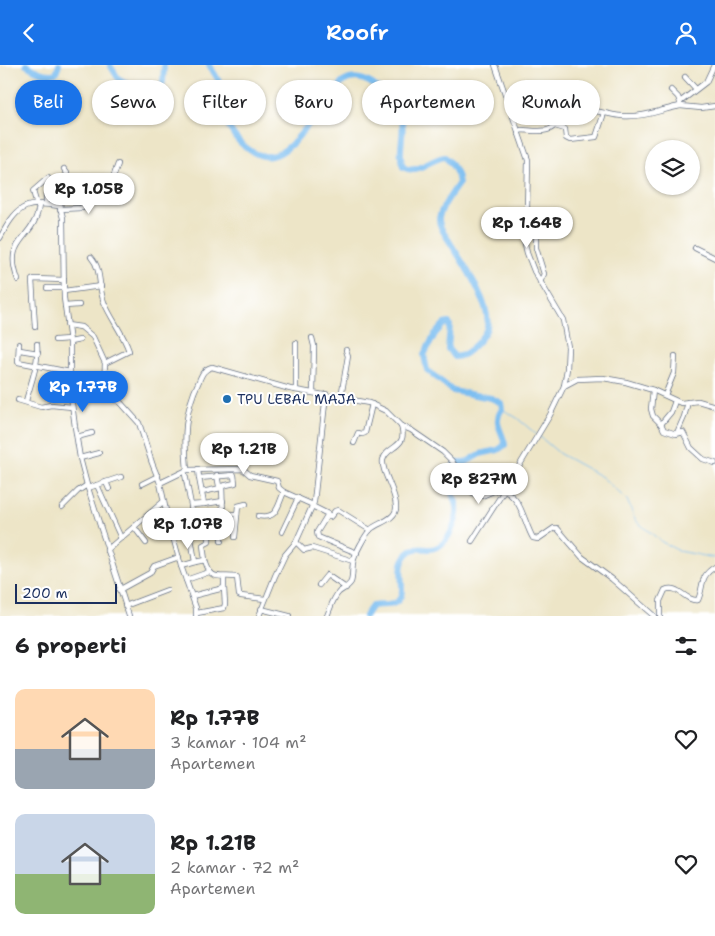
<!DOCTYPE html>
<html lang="id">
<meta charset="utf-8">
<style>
body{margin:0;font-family:"Shantell Sans",sans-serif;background:#f6f6f6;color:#202124;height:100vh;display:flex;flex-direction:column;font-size:19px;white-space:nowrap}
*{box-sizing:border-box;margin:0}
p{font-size:16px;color:#757577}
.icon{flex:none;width:28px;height:28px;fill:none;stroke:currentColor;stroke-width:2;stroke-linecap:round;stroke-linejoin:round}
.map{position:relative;height:551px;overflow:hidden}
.side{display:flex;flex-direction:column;background:#fff;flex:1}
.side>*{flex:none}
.guide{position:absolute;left:15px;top:15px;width:685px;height:45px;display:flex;gap:10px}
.controls{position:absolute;left:645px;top:75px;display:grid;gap:10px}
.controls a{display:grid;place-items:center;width:55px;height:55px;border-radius:50%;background:#fff;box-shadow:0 1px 4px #0004;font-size:25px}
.scale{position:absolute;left:15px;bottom:12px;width:102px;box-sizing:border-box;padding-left:5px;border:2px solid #1b2f5e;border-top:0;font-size:14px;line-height:18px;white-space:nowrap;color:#1b2f5e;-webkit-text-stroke:4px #fff;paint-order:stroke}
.price{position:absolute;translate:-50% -42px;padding:0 11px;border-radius:18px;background:#fff;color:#222;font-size:16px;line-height:32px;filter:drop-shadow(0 1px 2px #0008)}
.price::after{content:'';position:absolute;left:50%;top:30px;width:15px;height:11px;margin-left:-8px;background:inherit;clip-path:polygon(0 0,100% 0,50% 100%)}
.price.selected{background:#1a73e8;color:#fff}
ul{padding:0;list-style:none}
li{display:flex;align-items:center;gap:15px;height:125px;padding:0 15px}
li span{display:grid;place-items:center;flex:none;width:140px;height:100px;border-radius:10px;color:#555}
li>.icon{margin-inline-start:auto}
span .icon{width:60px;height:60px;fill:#fffc;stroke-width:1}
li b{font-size:21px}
h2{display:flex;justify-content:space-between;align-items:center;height:60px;padding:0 15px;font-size:21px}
.tag{padding:0 18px;border-radius:22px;background:#fff;box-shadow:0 1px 4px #0004;font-size:18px;line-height:45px}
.tag.selected{background:#1a73e8;color:#fff}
header{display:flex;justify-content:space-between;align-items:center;height:65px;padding:0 15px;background:#1a73e8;color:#fff;font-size:22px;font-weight:600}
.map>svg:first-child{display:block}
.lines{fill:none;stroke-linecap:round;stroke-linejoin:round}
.stream{stroke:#7bbef1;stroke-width:1}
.river{stroke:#7bbef1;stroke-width:6}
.minor-casing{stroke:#646f83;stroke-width:6}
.minor{stroke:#fff;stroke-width:4.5}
.poi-dot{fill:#1f6fb2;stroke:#fff;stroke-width:2}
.labels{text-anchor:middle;stroke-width:4;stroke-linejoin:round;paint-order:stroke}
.poi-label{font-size:14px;fill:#1b2f5e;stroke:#fff;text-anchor:start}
</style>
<header><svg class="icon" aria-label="back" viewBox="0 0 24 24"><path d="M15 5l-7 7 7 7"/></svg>Roofr<svg class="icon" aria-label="person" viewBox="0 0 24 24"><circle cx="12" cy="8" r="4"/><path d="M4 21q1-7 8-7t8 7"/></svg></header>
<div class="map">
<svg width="715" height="551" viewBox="0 0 715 551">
<rect width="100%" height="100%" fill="#fff"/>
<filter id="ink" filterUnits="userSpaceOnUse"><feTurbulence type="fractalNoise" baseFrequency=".02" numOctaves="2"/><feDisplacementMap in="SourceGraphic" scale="10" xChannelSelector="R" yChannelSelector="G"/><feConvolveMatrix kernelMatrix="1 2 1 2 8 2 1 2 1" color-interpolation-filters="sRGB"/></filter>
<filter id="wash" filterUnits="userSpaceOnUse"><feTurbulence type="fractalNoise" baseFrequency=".0096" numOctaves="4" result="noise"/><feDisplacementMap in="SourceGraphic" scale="20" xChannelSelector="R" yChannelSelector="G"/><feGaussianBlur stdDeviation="1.12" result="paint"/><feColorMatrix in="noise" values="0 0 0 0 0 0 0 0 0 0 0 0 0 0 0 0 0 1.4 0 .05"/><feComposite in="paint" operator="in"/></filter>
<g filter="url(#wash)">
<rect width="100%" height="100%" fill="#ede5c7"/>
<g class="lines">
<g class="stream">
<path d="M502 344 517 353 536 369"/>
<path d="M539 371 560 389 602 412 627 435 636 456 662 477 679 486 715 493"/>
</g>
<g class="river">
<path d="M26 0C34 5 47 11 56 8L59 0"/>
<path d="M110 0 118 13 127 18 132 24 147 28 160 24 163 17 164 0"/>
<path d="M209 0C213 7 218 12 220 20 225 35 222 48 230 64 239 80 261 99 280 88 293 81 300 69 310 58 317 50 326 42 333 32 336 27 337 20 343 17 363 4 386 28 395 43 397 47 401 53 402 57 405 69 397 88 403 102 417 111 431 93 445 92 452 99 458 108 459 118 454 125 438 147 439 155 439 163 447 172 451 179 463 198 492 240 487 262 486 268 481 273 477 278 470 285 465 291 455 292L448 284 450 260 449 258 444 259 435 269 424 290 427 305 453 326 491 333 501 338 502 344C492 358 503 366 505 380L498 385 480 389 465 398H457L448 406C444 424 462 434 456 454 452 467 445 483 430 484 424 484 417 482 411 486 390 501 412 528 395 538 388 542 379 539 372 541L365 551"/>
</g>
</g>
</g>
<g filter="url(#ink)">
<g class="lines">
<defs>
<g id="minor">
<path d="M495 0 528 95 527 146 523 170 527 188 534 206 563 255 568 282 567 304 564 321 550 350 504 426C522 433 524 458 533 473L538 474 554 463H557L582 492 612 514 654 551"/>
<path d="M685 12 696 24"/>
<path d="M671 25 678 32 680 37"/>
<path d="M680 41 701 43 715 41"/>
<path d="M555 61 565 64 566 73 570 75 596 72 604 48"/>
<path d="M518 68 521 65C530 65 548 69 554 61 557 57 558 50 561 45 578 38 604 50 622 51 641 53 661 45 680 41V37L706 17 714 0"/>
<path d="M64 104 67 108C61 126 57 134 63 153L64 233 70 277V323L75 362 80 393 87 420 129 551"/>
<path d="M46 139V130"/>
<path d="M37 140 33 126 48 113"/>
<path d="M82 143 90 113"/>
<path d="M60 144 82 143 109 124 118 99"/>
<path d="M527 146 536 158 563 159"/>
<path d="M536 158V183L544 209 540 217"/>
<path d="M0 173C16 143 24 135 59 141"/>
<path d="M695 183 715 193"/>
<path d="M91 192C102 204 98 222 104 237 111 254 123 268 129 286L105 298"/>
<path d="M18 215C2 172 35 176 39 140"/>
<path d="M47 223H64"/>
<path d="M64 226 101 221"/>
<path d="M65 241 79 240"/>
<path d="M67 260 81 262 93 272 105 298 104 322 106 329 121 338 139 358 152 398 160 418 166 446 181 501 196 543V551"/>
<path d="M35 262 32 215 34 214 64 215"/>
<path d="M312 273 314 281 313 327"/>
<path d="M55 275 69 274"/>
<path d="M70 277 80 275"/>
<path d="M296 278V325"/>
<path d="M19 279 18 297 70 307"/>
<path d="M20 285 38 288"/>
<path d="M564 321 577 314 603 313 626 317 653 325 681 338 698 336 715 341"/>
<path d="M653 325 651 344 653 351 661 359 664 365 676 369 683 367 691 383 703 394 715 398"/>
<path d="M71 328 82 327 104 322"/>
<path d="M665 330 674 308 675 291"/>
<path d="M341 332 348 291 346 285"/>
<path d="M18 335 41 342 51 340 72 342"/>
<path d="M26 336C31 317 39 299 37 279"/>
<path d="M661 359 671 347 675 336"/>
<path d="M677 368 684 352 688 337"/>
<path d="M77 372 92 368"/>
<path d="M354 378 358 368 362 369 365 368 372 339"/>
<path d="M80 393 99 388"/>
<path d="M198 404 199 413 234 410 235 418 222 421"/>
<path d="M187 405 243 404 250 410 277 416 279 423 284 427"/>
<path d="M185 409 191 440 192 454 190 467 195 497 205 495C211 517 218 510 237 512L239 530 241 531 265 534"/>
<path d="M217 410 219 421H222L223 450 237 449"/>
<path d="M106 417 109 424"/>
<path d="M160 418 187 405C184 371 184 347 199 316 202 309 204 304 212 302L290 324 369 338 386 346 401 361 411 365 443 387 452 396 468 424 473 428 482 431 496 425 504 426 472 476"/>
<path d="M142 419 158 411"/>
<path d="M97 420 121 412"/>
<path d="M88 423 97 420 121 473"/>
<path d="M202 427 221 423"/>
<path d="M204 439 223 436"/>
<path d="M191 440 204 439 199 413"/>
<path d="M312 441 328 449 317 467 318 472 357 488"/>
<path d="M62 442 78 426 87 420"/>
<path d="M258 451C278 454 277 442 284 427L313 440"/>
<path d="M327 451 330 452 335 446 338 445 370 465"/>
<path d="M192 454 223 450 221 476"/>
<path d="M134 462 146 478"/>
<path d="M282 467 298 433"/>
<path d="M190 468 209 465"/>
<path d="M174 471 190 467"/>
<path d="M235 472 238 441 246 439"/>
<path d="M296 477 304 485 312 483 353 496"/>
<path d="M107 485 164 436"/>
<path d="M205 495 203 480 209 477 210 452"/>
<path d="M181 501 195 497"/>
<path d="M186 515 209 507"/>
<path d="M319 520 327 510 346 523"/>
<path d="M119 525 150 508 154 501 179 492"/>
<path d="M192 531 224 523V512"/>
<path d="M125 541 167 525"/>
<path d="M261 544 289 551"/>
<path d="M197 548 224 543 225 539 224 523"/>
<path d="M259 551 275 511 285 490 296 477 314 437 326 329"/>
<path d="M327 551C330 544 333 533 339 527 343 524 348 522 351 517 353 511 352 504 353 498 354 490 365 470 371 464 378 458 396 454 396 443 397 427 381 407 383 395 386 381 409 383 401 361"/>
<path d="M660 551V536L665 525C679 519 685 537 698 535 704 522 699 511 715 502"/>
</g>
</defs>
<use href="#minor" class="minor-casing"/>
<use href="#minor" class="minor"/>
</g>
</g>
<circle class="poi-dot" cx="227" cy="334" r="5"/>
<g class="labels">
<g class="poi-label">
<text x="237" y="339">TPU LEBAL MAJA</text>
</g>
</g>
</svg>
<div class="controls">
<a><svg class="icon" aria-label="layers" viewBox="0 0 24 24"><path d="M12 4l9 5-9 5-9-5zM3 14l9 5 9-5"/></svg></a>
</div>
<div class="scale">200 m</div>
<b class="price" style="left:89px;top:150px">Rp 1.05B</b>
<b class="price" style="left:527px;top:184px">Rp 1.64B</b>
<b class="price selected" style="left:83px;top:348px">Rp 1.77B</b>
<b class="price" style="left:244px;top:410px">Rp 1.21B</b>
<b class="price" style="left:479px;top:440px">Rp 827M</b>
<b class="price" style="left:188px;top:485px">Rp 1.07B</b>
<div class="guide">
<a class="tag selected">Beli</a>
<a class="tag">Sewa</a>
<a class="tag">Filter</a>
<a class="tag">Baru</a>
<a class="tag">Apartemen</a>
<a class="tag">Rumah</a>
</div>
</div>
<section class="side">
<h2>6 properti<svg class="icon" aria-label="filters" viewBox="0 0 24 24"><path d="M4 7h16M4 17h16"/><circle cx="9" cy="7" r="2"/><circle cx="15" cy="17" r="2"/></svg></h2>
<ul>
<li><span style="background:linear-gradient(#ffd9b3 60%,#9aa5b1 0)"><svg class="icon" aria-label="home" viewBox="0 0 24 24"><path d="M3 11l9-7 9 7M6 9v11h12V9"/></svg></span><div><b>Rp 1.77B</b><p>3 kamar · 104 m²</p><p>Apartemen</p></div><svg class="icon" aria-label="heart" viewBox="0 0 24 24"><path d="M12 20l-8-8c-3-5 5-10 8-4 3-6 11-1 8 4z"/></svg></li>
<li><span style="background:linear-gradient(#c9d6e8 60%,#8fb573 0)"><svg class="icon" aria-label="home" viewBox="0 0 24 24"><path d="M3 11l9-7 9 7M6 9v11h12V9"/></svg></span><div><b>Rp 1.21B</b><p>2 kamar · 72 m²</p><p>Apartemen</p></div><svg class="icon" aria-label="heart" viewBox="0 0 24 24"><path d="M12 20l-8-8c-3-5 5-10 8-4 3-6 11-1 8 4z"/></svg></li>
</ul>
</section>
